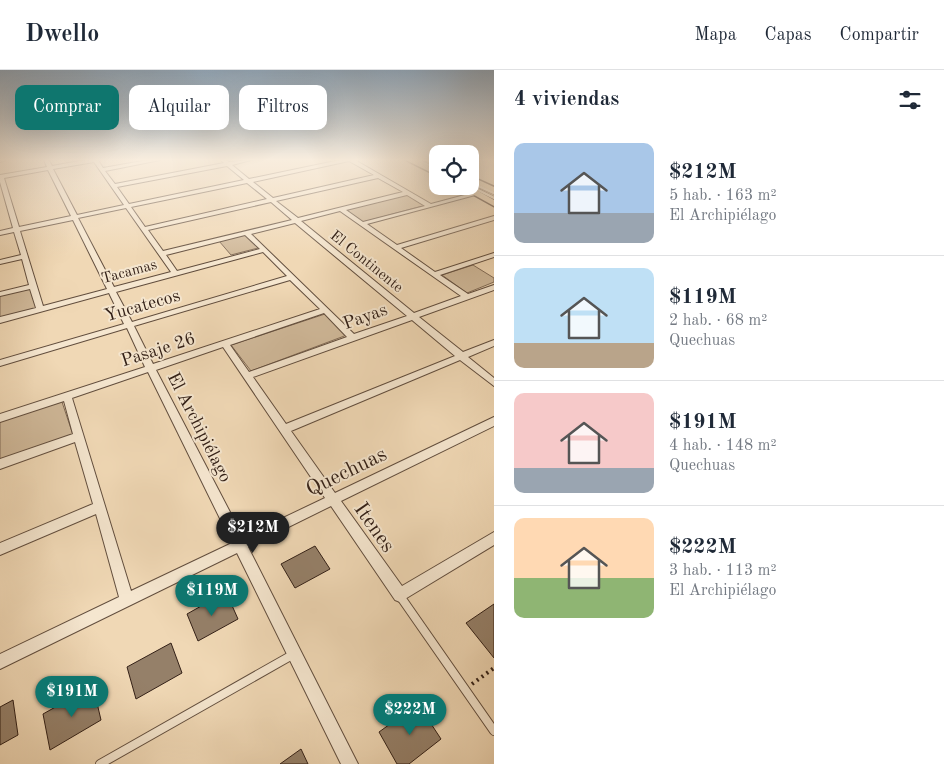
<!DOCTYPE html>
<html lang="es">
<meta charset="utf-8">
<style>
body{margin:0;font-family:"Old Standard TT",serif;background:#f2f2f3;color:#1f2937;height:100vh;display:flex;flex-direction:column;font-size:19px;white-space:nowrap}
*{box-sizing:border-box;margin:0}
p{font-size:16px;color:#747a83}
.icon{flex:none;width:28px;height:28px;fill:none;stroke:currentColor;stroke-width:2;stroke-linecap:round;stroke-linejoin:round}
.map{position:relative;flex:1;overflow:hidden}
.drawer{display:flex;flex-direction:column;background:#fff;width:450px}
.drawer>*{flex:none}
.hud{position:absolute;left:15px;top:15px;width:404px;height:45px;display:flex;gap:10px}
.fabs{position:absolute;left:429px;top:75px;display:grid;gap:10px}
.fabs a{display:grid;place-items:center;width:50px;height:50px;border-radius:10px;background:#fff;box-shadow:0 5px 20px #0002;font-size:25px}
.price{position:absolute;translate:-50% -42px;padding:0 11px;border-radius:18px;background:#0f766e;color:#fff;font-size:16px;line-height:32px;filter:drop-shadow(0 1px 2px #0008)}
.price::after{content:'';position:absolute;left:50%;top:30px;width:15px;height:11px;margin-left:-8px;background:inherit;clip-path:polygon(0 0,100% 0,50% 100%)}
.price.selected{background:#222;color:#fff}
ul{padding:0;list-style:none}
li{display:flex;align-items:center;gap:15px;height:125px;padding:0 20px}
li+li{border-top:1px solid #e0e1e3}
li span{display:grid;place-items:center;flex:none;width:140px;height:100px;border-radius:10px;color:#555}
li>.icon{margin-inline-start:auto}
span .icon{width:60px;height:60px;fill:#fffc;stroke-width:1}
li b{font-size:21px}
h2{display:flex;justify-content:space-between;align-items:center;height:60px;padding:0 20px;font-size:21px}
.pill{padding:0 18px;border-radius:10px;background:#fff;box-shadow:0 5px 20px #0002;font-size:18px;line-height:45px}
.pill.selected{background:#0f766e;color:#fff}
header{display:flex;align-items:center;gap:30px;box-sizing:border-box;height:70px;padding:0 25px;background:#fff;border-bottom:1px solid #e0e1e3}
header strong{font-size:24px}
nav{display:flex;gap:28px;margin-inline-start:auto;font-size:18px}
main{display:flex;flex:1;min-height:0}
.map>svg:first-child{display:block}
.green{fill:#d0b99a;stroke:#826c58}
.building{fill:#958069;stroke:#332017}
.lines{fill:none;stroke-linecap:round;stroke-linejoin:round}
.service-far1-casing{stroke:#624e3e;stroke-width:4}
.service-casing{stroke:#624e3e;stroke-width:10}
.minor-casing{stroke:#624e3e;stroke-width:2}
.primary-casing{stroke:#332017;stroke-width:3}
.path{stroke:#332017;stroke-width:4;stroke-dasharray:2 4;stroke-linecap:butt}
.service-far1{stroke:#f5e6cf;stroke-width:2.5}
.service{stroke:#f5e6cf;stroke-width:8}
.minor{fill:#f5e6cf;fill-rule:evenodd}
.primary{fill:#f0d8b5;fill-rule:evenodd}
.labels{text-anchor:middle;stroke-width:4;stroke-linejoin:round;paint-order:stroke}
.far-street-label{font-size:15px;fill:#332017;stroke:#f5e6cf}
.street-label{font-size:18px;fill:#332017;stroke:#f5e6cf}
.near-street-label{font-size:21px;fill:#332017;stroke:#f5e6cf}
</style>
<header>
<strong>Dwello</strong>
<nav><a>Mapa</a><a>Capas</a><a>Compartir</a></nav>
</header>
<main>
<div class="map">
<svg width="494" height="694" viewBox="0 0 494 694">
<rect width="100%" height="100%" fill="#f0d8b5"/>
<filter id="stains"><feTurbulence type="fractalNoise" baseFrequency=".004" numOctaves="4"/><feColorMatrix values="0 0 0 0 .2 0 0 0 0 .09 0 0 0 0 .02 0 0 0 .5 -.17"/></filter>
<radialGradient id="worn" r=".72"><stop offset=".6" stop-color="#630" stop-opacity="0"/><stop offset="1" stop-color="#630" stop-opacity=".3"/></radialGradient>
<g class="green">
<path d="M407 124 426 135 363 152 345 140Z"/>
<path d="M245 165 258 178 231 185 219 171Z"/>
<path d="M473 195 494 208V212L467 223 442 205Z"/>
<path d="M30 218 37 239 0 248V225Z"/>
<path d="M325 244 347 265 251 301 231 275Z"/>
<path d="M61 329 73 365 0 391V350Z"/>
</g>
<g class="building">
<path d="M315 476 330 499 295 518 281 494Z"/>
<path d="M226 522 238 549 198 571 187 544Z"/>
<path d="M494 534V588L466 553Z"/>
<path d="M171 573 182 603 136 629 127 597Z"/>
<path d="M93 616 101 650 50 680 43 644Z"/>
<path d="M13 630 18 665 0 675V637Z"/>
<path d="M418 634 441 669 409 694H397L379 662Z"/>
<path d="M301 679 308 694H280Z"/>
</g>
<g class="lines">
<defs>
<g id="service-far1">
<path d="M418 90 438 100"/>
<path d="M427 90 438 95"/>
<path d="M470 112 494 123"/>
<path d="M470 116 494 128"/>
</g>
<g id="service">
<path d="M400 526 494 661"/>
<path d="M100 694 294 584"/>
</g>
<g id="minor">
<path d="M0 90H6L0 92Z"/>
<path d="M44 90H49L52 96 85 90H98L103 98 148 90H160L105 101 115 114 224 93 221 90H226L229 92 251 90 232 95 249 109 340 90H355L431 134 476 122 479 124 367 154 397 175 494 146V150L401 178 435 202 494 183V187L440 205 468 224 494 215V220L419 247 463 282 494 270V276L468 287 494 308V316L460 290 291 361 335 423 494 347V356L341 431 402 516 494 462V475L400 532 395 530 331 436 248 477 358 694H341L237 483 0 599V584L119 527 96 444 0 485V473L93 434 75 372 0 399V389L73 364 64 331 0 352V344L145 297 127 258 0 296V290L124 254 109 223 0 253V247L36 238 30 219 0 226V222L29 215 22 189 0 194V190L21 185 14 162 0 165V161L13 158 0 112V105L47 97ZM349 91 374 105 273 128 253 112ZM94 92 124 135 77 145 53 99ZM227 96 244 110 129 134 117 117ZM48 100 71 146 19 157 4 108ZM378 108 403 122 298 148 276 131ZM247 113 267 129 145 157 131 137ZM407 125 425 136 363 152 346 140ZM271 132 292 150 163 181 148 160ZM126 138 171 202 114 217 78 148ZM340 141 461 226 414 243 301 151ZM73 150 107 219 43 236 20 161ZM295 153 407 246 354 264 251 164ZM245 165 260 179 177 201 166 185ZM263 182 287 206 132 252 116 222ZM290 210 320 239 153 294 134 256ZM324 243 347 267 249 302 230 275ZM412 250 455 286 286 354 253 307ZM223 277 325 428 243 467 156 300ZM148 302 232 473 131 521 72 328Z"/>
</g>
<g id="primary">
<path d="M406 90H416L438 101V106Z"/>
<path d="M470 106 494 117V122L470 111Z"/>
<path d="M458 116H469L494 130V136Z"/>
</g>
</defs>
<use href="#service-far1" class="service-far1-casing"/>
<use href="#service" class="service-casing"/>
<use href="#minor" class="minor-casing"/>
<use href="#primary" class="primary-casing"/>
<path class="path" d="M472 614 494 598"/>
<use href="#service-far1" class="service-far1"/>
<use href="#service" class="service"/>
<use href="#minor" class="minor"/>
<use href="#primary" class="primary"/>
</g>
<linearGradient id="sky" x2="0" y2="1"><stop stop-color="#91a9be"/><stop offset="0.48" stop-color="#f8edde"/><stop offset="1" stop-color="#f8edde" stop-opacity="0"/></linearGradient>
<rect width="494" height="187" fill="url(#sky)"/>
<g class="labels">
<g class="far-street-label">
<text transform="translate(367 191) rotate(39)" y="5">El Continente</text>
<text transform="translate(129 201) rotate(-15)" y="5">Tacamas</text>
</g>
<g class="street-label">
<text transform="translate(142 235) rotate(-16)" y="6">Yucatecos</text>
<text transform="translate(365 246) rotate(-20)" y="6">Payas</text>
<text transform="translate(158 279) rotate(-18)" y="6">Pasaje 26</text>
<text transform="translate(200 357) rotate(63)" y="6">El Archipiélago</text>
</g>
<g class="near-street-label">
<text transform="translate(346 401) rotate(-26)" y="7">Quechuas</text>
<text transform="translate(375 457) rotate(55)" y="7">Itenes</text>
</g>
</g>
<rect width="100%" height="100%" filter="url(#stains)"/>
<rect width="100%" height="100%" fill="url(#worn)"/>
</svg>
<div class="fabs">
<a><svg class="icon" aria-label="locate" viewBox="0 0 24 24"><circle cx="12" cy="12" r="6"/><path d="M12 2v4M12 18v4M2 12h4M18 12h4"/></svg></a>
</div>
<b class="price selected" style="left:253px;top:484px">$212M</b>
<b class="price" style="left:212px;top:547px">$119M</b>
<b class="price" style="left:72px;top:648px">$191M</b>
<b class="price" style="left:410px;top:666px">$222M</b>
<div class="hud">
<a class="pill selected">Comprar</a>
<a class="pill">Alquilar</a>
<a class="pill">Filtros</a>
</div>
</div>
<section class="drawer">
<h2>4 viviendas<svg class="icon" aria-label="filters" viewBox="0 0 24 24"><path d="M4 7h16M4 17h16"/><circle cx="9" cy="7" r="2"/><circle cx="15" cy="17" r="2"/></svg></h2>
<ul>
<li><span style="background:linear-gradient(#a9c7e8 70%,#9aa5b1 0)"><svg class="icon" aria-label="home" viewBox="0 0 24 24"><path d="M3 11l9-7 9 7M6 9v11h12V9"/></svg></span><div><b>$212M</b><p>5 hab. · 163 m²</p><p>El Archipiélago</p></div></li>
<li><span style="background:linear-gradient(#bfe0f5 75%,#b9a48a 0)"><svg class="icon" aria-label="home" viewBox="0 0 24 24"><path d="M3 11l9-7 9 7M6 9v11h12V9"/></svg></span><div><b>$119M</b><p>2 hab. · 68 m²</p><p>Quechuas</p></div></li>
<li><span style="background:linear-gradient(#f6c9c9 75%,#9aa5b1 0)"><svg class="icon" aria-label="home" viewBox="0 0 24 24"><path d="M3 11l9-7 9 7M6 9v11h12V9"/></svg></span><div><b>$191M</b><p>4 hab. · 148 m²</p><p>Quechuas</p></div></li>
<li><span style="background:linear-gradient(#ffd9b3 60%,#8fb573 0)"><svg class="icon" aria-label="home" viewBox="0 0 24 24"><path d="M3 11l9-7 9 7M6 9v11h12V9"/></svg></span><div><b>$222M</b><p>3 hab. · 113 m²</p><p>El Archipiélago</p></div></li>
</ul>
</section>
</main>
